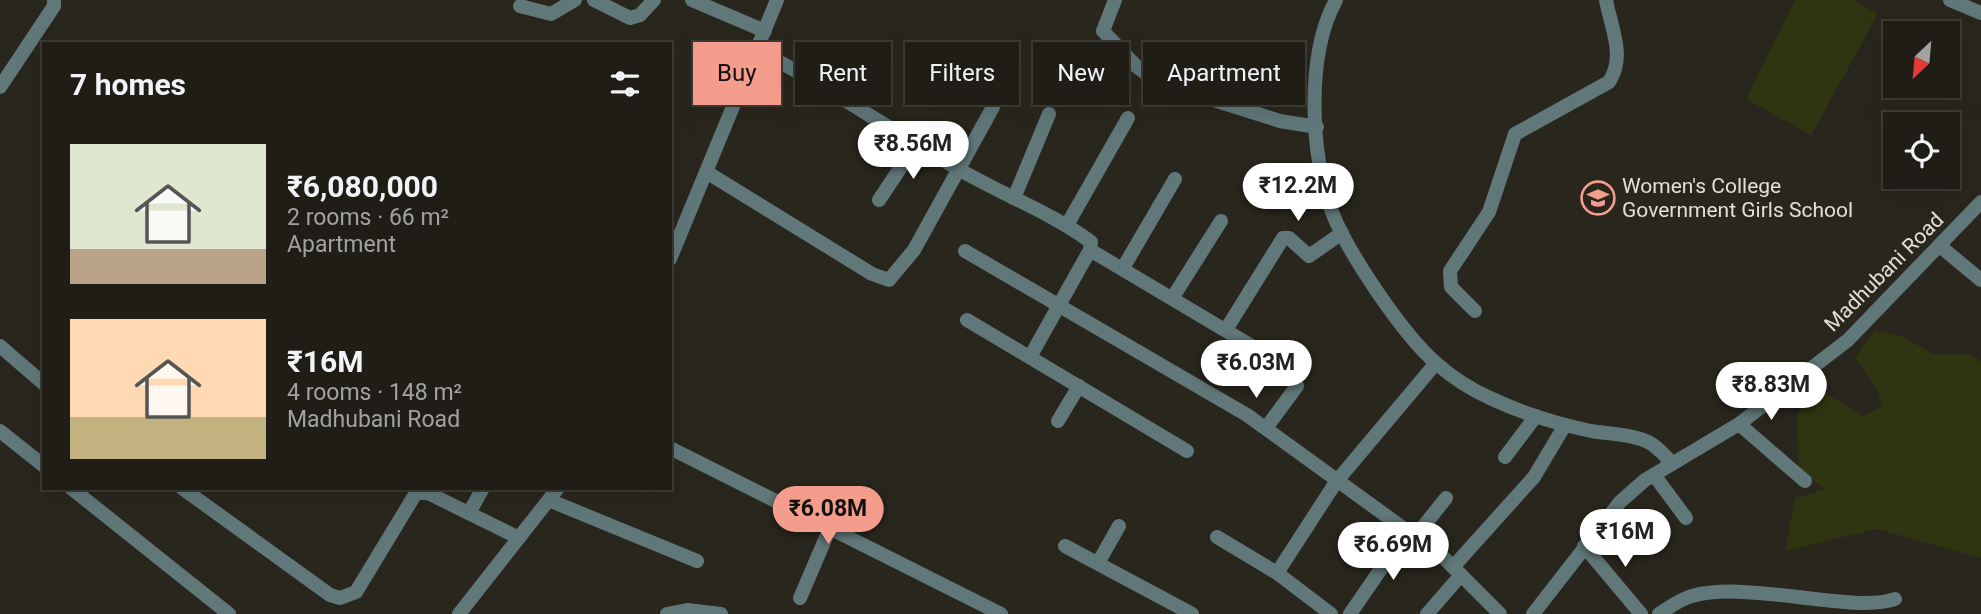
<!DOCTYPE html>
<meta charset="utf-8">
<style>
body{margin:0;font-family:Roboto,sans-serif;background:#27261f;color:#f1f3f6;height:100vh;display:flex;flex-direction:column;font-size:26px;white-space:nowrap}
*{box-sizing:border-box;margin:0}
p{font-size:23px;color:#a1a2a1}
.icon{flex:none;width:38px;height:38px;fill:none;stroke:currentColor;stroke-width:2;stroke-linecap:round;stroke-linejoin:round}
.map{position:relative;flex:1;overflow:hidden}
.side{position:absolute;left:42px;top:42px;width:630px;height:448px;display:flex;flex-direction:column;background:#1f1d16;border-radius:0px;box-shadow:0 7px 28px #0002,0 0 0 2px #3c3b35}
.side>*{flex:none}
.hud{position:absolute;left:693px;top:42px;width:665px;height:63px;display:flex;gap:14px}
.needle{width:46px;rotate:206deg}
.buttons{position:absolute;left:1883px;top:21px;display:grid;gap:14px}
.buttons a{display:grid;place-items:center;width:77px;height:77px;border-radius:0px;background:#1f1d16;box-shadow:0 7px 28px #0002,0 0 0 2px #3c3b35;font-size:35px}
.price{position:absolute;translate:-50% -60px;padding:0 16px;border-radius:24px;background:#fff;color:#222;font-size:23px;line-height:46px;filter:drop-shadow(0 2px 4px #0008)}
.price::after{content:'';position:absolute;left:50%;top:42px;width:21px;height:16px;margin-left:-10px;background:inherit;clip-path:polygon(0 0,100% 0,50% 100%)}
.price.on{background:#f49d8d;color:#111}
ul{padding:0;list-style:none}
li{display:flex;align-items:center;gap:21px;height:175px;padding:0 28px}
li span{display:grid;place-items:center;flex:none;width:196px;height:140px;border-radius:0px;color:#555}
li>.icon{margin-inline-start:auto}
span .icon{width:84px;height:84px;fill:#fffc;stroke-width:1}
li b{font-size:30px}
h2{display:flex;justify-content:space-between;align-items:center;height:84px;padding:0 28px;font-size:30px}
.chip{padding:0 24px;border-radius:0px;background:#1f1d16;box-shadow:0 7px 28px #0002,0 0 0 2px #3c3b35;font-size:24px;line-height:63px}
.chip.on{background:#f49d8d;color:#111}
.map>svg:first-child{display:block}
.green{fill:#303511}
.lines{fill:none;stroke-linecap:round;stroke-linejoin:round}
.minor{stroke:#61787a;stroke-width:14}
.labels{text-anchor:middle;stroke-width:6;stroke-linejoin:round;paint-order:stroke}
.poi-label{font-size:21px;fill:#e0dfd8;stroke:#29271d;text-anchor:start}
.street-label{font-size:21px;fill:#e0dfd8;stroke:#29271d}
</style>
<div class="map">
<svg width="1981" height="614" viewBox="0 0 1981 614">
<rect width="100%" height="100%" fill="#29271d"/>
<g class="green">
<path d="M1795 0H1853L1878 14 1811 135 1746 99Z"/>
<path d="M1875 330 1904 337 1933 354 1972 355 1981 362V558L1877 529 1785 551 1795 499 1825 489 1799 468 1797 417 1809 383 1863 416 1882 407 1877 388 1855 358Z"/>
</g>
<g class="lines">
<g class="minor">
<path d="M594 0 630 18 640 15 654 0"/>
<path d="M692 0 765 31"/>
<path d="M1115 0 1103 31 1137 67 1160 83 1280 121 1317 127"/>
<path d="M1336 0C1306 54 1310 155 1332 212 1348 253 1403 335 1437 364 1452 377 1472 390 1490 398 1522 413 1557 424 1591 431 1609 434 1632 434 1648 442 1657 446 1665 456 1672 463"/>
<path d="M1950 0 1981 13"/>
<path d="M520 6 551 14 575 0"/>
<path d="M758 50C826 86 889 129 955 167 1000 194 1049 211 1091 242L1090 250 1030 357"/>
<path d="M0 87 54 6V0"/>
<path d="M708 173 872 274 889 280 914 250 993 107C987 90 951 82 934 75"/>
<path d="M1014 198 1049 114"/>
<path d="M879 200 917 143"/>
<path d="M1067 225 1128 118"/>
<path d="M1941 247 1981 280"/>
<path d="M1090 250 1292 370 1297 386 1266 428"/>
<path d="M965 251 1247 415 1443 557 1500 614"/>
<path d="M670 259 777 0"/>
<path d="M1123 268 1175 179"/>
<path d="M1173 297 1221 221"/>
<path d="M1475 311 1451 287 1450 271 1489 212 1515 134 1609 82C1626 56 1611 28 1606 0"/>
<path d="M967 320 1187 451"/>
<path d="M1227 328 1283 238H1289L1309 256 1342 233"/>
<path d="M0 346 44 384"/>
<path d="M1058 421 1079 386"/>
<path d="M1739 424 1805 481"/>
<path d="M0 431 44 466"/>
<path d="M670 448 1001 614"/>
<path d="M1505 457 1536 416"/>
<path d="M1654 475 1686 518"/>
<path d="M71 488 229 614"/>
<path d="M182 488 330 595 340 598 356 592 416 493H428L519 538"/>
<path d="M551 501 697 561"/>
<path d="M469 513 483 488"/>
<path d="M1217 537 1277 573 1331 614"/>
<path d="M1415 537 1446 498"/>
<path d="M1065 546 1192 614"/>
<path d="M1584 546 1641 614"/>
<path d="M1098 563 1119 526"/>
<path d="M1453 567 1534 477 1565 425"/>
<path d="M1277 573 1336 482 1436 363"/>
<path d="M800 598 830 528"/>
<path d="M459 614 558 488"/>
<path d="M667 614 687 610 721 614"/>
<path d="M1350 614 1407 531"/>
<path d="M1427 614 1461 575"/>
<path d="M1533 614 1620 502 1645 480 1739 424 1848 340 1981 202"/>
<path d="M1659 614C1670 607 1680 599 1692 596 1748 580 1852 614 1895 599"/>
</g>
</g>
<defs>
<symbol id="university-ring" viewBox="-11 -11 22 22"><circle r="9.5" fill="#29271d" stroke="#f49d8d" stroke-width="1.5"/><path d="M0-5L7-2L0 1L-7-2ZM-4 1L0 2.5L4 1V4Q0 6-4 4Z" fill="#f49d8d"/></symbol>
</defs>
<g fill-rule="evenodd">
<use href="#university-ring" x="1579" y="179" width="38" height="38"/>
</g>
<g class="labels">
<g class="poi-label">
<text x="1622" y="193">Women's College<tspan x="1622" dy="24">Government Girls School</tspan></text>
</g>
<g class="street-label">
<text transform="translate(1884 272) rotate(-45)" y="7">Madhubani Road</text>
</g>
</g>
</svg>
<div class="buttons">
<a><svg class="needle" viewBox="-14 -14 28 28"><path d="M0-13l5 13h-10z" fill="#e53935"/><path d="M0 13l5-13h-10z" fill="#a1a2a1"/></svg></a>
<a><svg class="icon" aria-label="locate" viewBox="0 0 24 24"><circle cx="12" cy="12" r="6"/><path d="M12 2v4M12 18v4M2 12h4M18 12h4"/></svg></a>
</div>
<b class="price" style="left:913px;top:181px">₹8.56M</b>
<b class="price" style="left:1298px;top:223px">₹12.2M</b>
<b class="price" style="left:1256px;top:400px">₹6.03M</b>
<b class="price" style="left:1771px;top:422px">₹8.83M</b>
<b class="price on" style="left:828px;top:546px">₹6.08M</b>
<b class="price" style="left:1625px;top:569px">₹16M</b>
<b class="price" style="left:1393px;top:582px">₹6.69M</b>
<div class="hud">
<a class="chip on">Buy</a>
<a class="chip">Rent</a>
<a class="chip">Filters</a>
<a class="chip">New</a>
<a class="chip">Apartment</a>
</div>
<section class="side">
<h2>7 homes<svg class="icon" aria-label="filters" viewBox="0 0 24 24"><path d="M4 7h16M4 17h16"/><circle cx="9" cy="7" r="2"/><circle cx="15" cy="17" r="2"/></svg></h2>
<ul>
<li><span style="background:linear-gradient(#dfe7d0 75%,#b9a48a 0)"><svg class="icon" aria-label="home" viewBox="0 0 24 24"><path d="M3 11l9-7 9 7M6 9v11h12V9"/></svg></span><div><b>₹6,080,000</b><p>2 rooms · 66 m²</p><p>Apartment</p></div></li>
<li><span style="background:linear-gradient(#ffd9b3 70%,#c2b280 0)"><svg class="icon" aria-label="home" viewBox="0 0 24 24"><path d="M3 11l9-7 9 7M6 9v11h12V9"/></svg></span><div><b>₹16M</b><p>4 rooms · 148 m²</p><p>Madhubani Road</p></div></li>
</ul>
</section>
</div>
